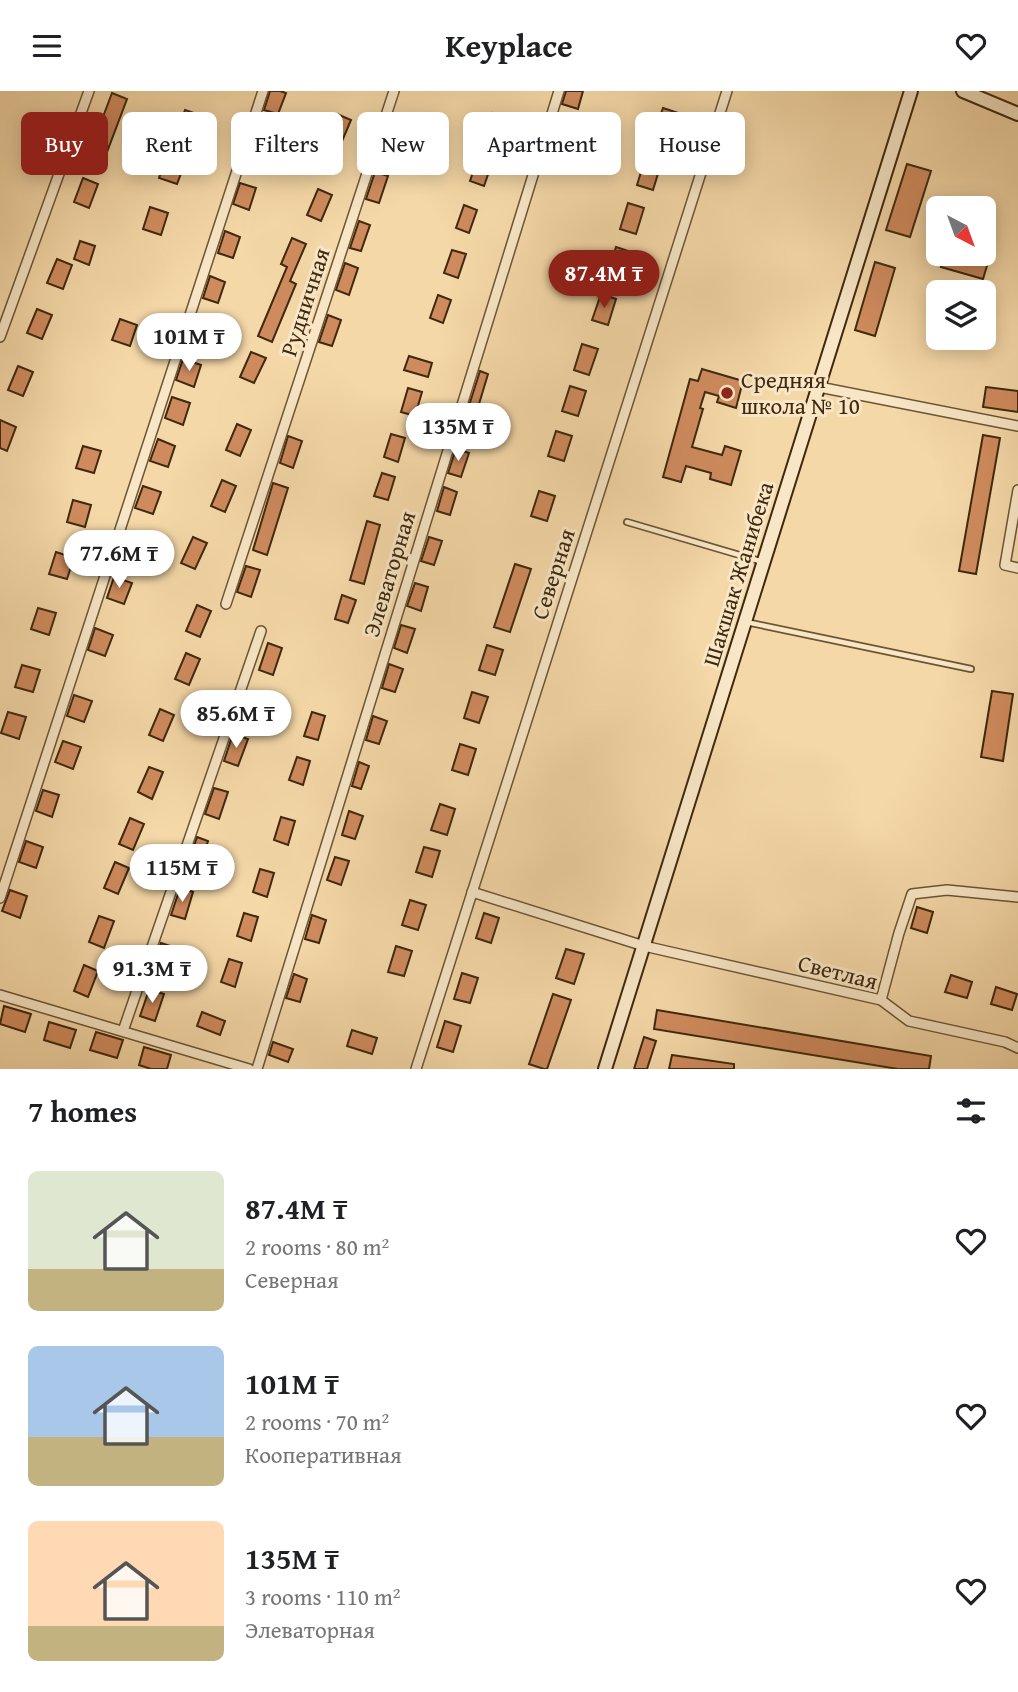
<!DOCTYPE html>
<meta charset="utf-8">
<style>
body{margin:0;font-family:"Gentium Book Plus",serif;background:#f6f6f6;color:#202124;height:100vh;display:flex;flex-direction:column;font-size:26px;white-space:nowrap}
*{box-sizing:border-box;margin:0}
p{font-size:23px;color:#757577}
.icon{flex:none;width:38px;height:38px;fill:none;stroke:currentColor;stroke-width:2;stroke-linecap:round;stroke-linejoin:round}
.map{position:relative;height:978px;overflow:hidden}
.side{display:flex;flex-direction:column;background:#fff;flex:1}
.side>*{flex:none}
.guide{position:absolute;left:21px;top:21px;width:976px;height:63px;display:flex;gap:14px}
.needle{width:46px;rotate:139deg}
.buttons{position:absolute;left:926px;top:105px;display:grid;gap:14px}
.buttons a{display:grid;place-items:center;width:70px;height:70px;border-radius:10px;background:#fff;box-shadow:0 4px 18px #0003;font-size:35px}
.price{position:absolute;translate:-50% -60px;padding:0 16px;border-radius:24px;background:#fff;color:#222;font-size:23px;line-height:46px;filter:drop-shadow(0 2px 4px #0008)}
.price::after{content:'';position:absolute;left:50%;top:42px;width:21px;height:16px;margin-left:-10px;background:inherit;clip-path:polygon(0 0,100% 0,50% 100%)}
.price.selected{background:#8f2418;color:#fff}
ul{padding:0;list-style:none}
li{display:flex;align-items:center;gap:21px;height:175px;padding:0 28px}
li span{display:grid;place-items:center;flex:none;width:196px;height:140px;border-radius:10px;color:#555}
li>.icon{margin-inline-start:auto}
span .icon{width:84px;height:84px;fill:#fffc;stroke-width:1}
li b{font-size:30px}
h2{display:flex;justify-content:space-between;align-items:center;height:84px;padding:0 28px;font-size:30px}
.pill{padding:0 24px;border-radius:10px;background:#fff;box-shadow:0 4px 18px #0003;font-size:24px;line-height:63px}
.pill.selected{background:#8f2418;color:#fff}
header{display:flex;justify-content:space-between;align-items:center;height:91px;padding:0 28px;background:#fff;font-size:32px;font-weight:800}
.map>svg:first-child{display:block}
.building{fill:#cf8b5e;stroke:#3e290e;stroke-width:2}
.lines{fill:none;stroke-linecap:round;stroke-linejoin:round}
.service-casing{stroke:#6c5534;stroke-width:8}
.minor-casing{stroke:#6c5534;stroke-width:12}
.secondary-casing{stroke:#3e290e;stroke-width:16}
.service{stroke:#f8e6c6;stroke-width:4.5}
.minor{stroke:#f8e6c6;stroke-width:9}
.secondary{stroke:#f8e6c6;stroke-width:12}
.poi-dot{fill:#8f2418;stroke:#f8e6c6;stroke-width:2.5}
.labels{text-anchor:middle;stroke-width:6;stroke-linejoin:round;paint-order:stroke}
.street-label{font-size:23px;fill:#3e290e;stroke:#f8e6c6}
.poi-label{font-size:23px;fill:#3e290e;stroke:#f8e6c6;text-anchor:start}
</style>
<header><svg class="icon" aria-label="menu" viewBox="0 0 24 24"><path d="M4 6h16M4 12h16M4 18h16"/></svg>Keyplace<svg class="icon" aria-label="heart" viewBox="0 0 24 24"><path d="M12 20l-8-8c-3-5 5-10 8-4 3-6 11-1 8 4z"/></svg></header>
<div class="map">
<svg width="1018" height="978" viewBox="0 0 1018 978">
<rect width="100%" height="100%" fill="#f5d8a8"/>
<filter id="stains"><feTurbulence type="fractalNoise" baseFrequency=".00286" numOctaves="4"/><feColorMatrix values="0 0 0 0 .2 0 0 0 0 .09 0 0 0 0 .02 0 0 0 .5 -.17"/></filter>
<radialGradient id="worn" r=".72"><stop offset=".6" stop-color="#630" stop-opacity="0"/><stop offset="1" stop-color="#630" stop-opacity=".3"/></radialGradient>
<g class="building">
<path d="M270 0H280L286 2 278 23 264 19Z"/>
<path d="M566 0H583L578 18 562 13Z"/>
<path d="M112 2 127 8 104 69 89 63Z"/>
<path d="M663 17 678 22 670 47 654 42Z"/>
<path d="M185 19 203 25 195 47 178 40Z"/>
<path d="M492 22 505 27 498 50 484 45Z"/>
<path d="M337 23 351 29 340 55 326 49Z"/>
<path d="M391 33 405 37 396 64 382 60Z"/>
<path d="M257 41 271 46 264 67 250 63Z"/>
<path d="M167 65 185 72 177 93 159 87Z"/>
<path d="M478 67 492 72 484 95 470 90Z"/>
<path d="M645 68 661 73 653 99 637 94Z"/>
<path d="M907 73 931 80 910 146 886 139Z"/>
<path d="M375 81 388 85 379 112 366 108Z"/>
<path d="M83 87 98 93 89 117 74 111Z"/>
<path d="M240 92 256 97 249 119 233 113Z"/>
<path d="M318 98 332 104 321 130 307 124Z"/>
<path d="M628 112 644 117 636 143 620 138Z"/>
<path d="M464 114 477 119 469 142 456 137Z"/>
<path d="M150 116 168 122 161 144 143 138Z"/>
<path d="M359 130 370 134 361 160 350 157Z"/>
<path d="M225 140 240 146 233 167 218 162Z"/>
<path d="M984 144 995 148 983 188 941 176 945 163H984Z"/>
<path d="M292 147 306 153 290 190 296 193 272 251 258 245 287 176 281 173Z"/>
<path d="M80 150 95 155 89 174 74 168Z"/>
<path d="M616 156 631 161 623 186 608 181Z"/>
<path d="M452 159 466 163 458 187 444 182Z"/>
<path d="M57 168 72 174 63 198 47 192Z"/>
<path d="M875 171 895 177 875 245 855 239Z"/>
<path d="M345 172 358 177 349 204 336 199Z"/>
<path d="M210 185 225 191 218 212 203 207Z"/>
<path d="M601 203 616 208 608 234 592 229Z"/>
<path d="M438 204 451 209 443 232 430 227Z"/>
<path d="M37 218 52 224 42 248 27 242Z"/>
<path d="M328 224 341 229 332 255 319 251Z"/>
<path d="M120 228 137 234 130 255 112 249Z"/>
<path d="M196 229 212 235 205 256 189 251Z"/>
<path d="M582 253 598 258 589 284 574 279Z"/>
<path d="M251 261 266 267 254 292 240 286Z"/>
<path d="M409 265 432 272 428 286 404 279Z"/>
<path d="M183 268 201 274 194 296 176 289Z"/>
<path d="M18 275 33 281 23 305 8 299Z"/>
<path d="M702 278 743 290 736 317 717 311 719 305 705 301 700 317 703 318 692 356 722 364 725 355 741 360 731 394 710 388 711 382 686 375 681 391 663 386 690 288 698 290Z"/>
<path d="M480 280 488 283 470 343 461 340Z"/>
<path d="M570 295 586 300 578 325 562 320Z"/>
<path d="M986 296 1018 300V321L983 316Z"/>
<path d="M408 297 422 301 415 325 401 321Z"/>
<path d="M172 306 190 312 183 334 165 327Z"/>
<path d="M0 329 16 336 7 360 0 357Z"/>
<path d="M237 333 251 339 240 365 226 359Z"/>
<path d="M556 340 572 345 564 370 548 365Z"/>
<path d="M391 343 405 347 398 371 384 366Z"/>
<path d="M983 344 1000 347 976 483 959 480Z"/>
<path d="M288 345 302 350 293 377 280 372Z"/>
<path d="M158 348 175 355 168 376 150 370Z"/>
<path d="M83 355 101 360 94 382 76 377Z"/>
<path d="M456 358 469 362 461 386 448 382Z"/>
<path d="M382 382 395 386 388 409 374 405Z"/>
<path d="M222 389 236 395 225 421 211 415Z"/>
<path d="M273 392 288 397 267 464 253 459Z"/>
<path d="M143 395 161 401 153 423 135 417Z"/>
<path d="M444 396 457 401 450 424 437 420Z"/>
<path d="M539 400 555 405 547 430 531 425Z"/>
<path d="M73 409 91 414 85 436 67 431Z"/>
<path d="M367 430 380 434 364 493 350 489Z"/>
<path d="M130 441 148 448 140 469 123 463Z"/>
<path d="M193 446 207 452 195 478 181 472Z"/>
<path d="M429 446 442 450 434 474 421 470Z"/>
<path d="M56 461 74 467 67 488 49 483Z"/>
<path d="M515 473 531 478 510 541 494 536Z"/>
<path d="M246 475 260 479 251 506 237 501Z"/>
<path d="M114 486 132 492 124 513 107 507Z"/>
<path d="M415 492 428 496 421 520 407 515Z"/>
<path d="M342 504 356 509 348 532 335 528Z"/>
<path d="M197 514 211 520 200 546 186 540Z"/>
<path d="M38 517 56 522 49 544 31 538Z"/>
<path d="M401 534 415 538 407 562 394 557Z"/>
<path d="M95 537 113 544 105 565 88 559Z"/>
<path d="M268 552 282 557 273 584 259 579Z"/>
<path d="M487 554 503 559 495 584 479 579Z"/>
<path d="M186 562 200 568 189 594 175 588Z"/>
<path d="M389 573 403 578 395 601 382 597Z"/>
<path d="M22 574 40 579 33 601 15 596Z"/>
<path d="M992 600 1013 603 1003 670 981 666Z"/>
<path d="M472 601 488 606 479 632 464 627Z"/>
<path d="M248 602 262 606 253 633 239 628Z"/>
<path d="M74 604 92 610 84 631 67 625Z"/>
<path d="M160 618 174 624 163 650 149 644Z"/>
<path d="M8 621 26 626 19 648 1 642Z"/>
<path d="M312 621 325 625 318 649 304 645Z"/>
<path d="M373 625 387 630 379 653 366 649Z"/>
<path d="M233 643 248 648 238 675 224 670Z"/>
<path d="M63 650 81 656 73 678 55 671Z"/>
<path d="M460 653 476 658 468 684 452 679Z"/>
<path d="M297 666 310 670 303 694 289 689Z"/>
<path d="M359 671 369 675 361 698 352 695Z"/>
<path d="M149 676 163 681 152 708 138 701Z"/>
<path d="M214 697 228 701 219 728 205 723Z"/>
<path d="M43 699 59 704 52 726 36 720Z"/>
<path d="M440 713 455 718 447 744 431 739Z"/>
<path d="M349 720 363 725 355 748 342 744Z"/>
<path d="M281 726 295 730 288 754 274 749Z"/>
<path d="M130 727 144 733 133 759 119 753Z"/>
<path d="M197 746 208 750 199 777 188 773Z"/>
<path d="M26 750 43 756 36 777 19 771Z"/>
<path d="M424 756 440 760 432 786 416 781Z"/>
<path d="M335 766 349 770 341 794 327 789Z"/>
<path d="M115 771 129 777 118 803 104 797Z"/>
<path d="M260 778 274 782 267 806 253 801Z"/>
<path d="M180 797 193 801 185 828 171 824Z"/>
<path d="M10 799 27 805 20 827 2 820Z"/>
<path d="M410 809 426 814 418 839 402 834Z"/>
<path d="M917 816 933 821 927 842 911 837Z"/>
<path d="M244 822 258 826 251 850 237 845Z"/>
<path d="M484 822 499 827 491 852 476 847Z"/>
<path d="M312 824 326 829 319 852 305 848Z"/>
<path d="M99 825 114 830 104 857 89 851Z"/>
<path d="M161 852 176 857 167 884 152 879Z"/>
<path d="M396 855 412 860 404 885 388 881Z"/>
<path d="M566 858 584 863 574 893 556 887Z"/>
<path d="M229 868 242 872 235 896 221 891Z"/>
<path d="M84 874 98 880 88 906 74 900Z"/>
<path d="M462 882 478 887 470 912 454 908Z"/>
<path d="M294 883 307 888 300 911 286 907Z"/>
<path d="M951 884 972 891 967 907 945 901Z"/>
<path d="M996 896 1017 903 1012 919 991 913Z"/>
<path d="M149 899 164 903 155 930 140 925Z"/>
<path d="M553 903 571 909 547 978H544L529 973Z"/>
<path d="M4 915 31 923 25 941 0 933Z"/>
<path d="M657 919 931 965 929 978H898L654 938Z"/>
<path d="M202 921 225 930 220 944 197 935Z"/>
<path d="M445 930 461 935 453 961 437 956Z"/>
<path d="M49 931 76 939 70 957 44 949Z"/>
<path d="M352 939 377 947 372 963 347 955Z"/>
<path d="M96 941 123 949 117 967 90 959Z"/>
<path d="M644 946 656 950 647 978H634Z"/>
<path d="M273 951 293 958 288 971 269 964Z"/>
<path d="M144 956 171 964 167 978H151L139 974Z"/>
<path d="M672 964 734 973V978H669Z"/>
</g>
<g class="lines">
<defs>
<g id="service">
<path d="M627 431 763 471"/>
<path d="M746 531 971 578"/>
</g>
<g id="minor">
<path d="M0 246 89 0"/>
<path d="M819 296 1018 335"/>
<path d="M1018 399 1005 474 1018 477"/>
<path d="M226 513 394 0"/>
<path d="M472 801 644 855 881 909 909 930 1005 951 1018 957"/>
<path d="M0 807 263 0"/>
<path d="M0 904 249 978"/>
<path d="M881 909 899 842 912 803 947 799 1018 806"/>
<path d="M123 940 261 540"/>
<path d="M257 978 559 0"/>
<path d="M416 978 727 0"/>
</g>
<g id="secondary">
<path d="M963 0 1018 23"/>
<path d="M605 978 911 0"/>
</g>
</defs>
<use href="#service" class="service-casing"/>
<use href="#minor" class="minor-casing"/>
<use href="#secondary" class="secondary-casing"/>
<use href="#service" class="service"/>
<use href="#minor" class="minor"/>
<use href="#secondary" class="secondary"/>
</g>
<circle class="poi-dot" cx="727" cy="302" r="7"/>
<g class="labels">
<g class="street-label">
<text transform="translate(305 211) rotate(-72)" y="8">Рудничная</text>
<text transform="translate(389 483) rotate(-73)" y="8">Элеваторная</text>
<text transform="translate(553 483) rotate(-72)" y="8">Северная</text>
<text transform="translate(738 483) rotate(-73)" y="8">Шакшак Жанибека</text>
<text transform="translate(838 881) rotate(14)" y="8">Светлая</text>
</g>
<g class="poi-label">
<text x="741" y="297">Средняя<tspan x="741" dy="26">школа № 10</tspan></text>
</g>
</g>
<rect width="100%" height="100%" filter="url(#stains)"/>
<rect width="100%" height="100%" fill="url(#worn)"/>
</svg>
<div class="buttons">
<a><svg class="needle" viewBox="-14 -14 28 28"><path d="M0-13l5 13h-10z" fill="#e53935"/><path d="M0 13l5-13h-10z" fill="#757577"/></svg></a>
<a><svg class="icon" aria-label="layers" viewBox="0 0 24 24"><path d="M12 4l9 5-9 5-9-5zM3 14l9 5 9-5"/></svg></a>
</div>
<b class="price selected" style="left:604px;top:219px">87.4M ₸</b>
<b class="price" style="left:189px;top:282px">101M ₸</b>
<b class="price" style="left:458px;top:372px">135M ₸</b>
<b class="price" style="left:119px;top:499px">77.6M ₸</b>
<b class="price" style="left:236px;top:659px">85.6M ₸</b>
<b class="price" style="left:182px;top:813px">115M ₸</b>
<b class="price" style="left:152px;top:914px">91.3M ₸</b>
<div class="guide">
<a class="pill selected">Buy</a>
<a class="pill">Rent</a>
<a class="pill">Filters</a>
<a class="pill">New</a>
<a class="pill">Apartment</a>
<a class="pill">House</a>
</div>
</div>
<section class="side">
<h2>7 homes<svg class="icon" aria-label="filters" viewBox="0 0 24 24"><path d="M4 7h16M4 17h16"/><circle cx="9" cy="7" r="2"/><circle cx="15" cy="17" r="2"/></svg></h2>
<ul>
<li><span style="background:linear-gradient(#dfe7d0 70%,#c2b280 0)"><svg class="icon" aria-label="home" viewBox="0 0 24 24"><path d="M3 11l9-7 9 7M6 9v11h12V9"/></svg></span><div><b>87.4M ₸</b><p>2 rooms · 80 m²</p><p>Северная</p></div><svg class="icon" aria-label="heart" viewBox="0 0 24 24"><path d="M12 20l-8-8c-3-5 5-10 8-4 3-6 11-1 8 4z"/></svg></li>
<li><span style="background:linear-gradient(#a9c7e8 65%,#c2b280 0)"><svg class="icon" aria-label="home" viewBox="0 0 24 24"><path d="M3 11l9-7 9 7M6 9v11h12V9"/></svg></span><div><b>101M ₸</b><p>2 rooms · 70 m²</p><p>Кооперативная</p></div><svg class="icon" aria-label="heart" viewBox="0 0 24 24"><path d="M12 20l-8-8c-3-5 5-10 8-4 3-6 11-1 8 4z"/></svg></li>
<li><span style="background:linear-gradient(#ffd9b3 75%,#c2b280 0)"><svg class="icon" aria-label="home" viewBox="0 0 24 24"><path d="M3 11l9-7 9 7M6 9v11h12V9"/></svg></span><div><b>135M ₸</b><p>3 rooms · 110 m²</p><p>Элеваторная</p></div><svg class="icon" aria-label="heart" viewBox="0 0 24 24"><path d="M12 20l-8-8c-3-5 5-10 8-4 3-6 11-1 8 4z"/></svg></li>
</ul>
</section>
